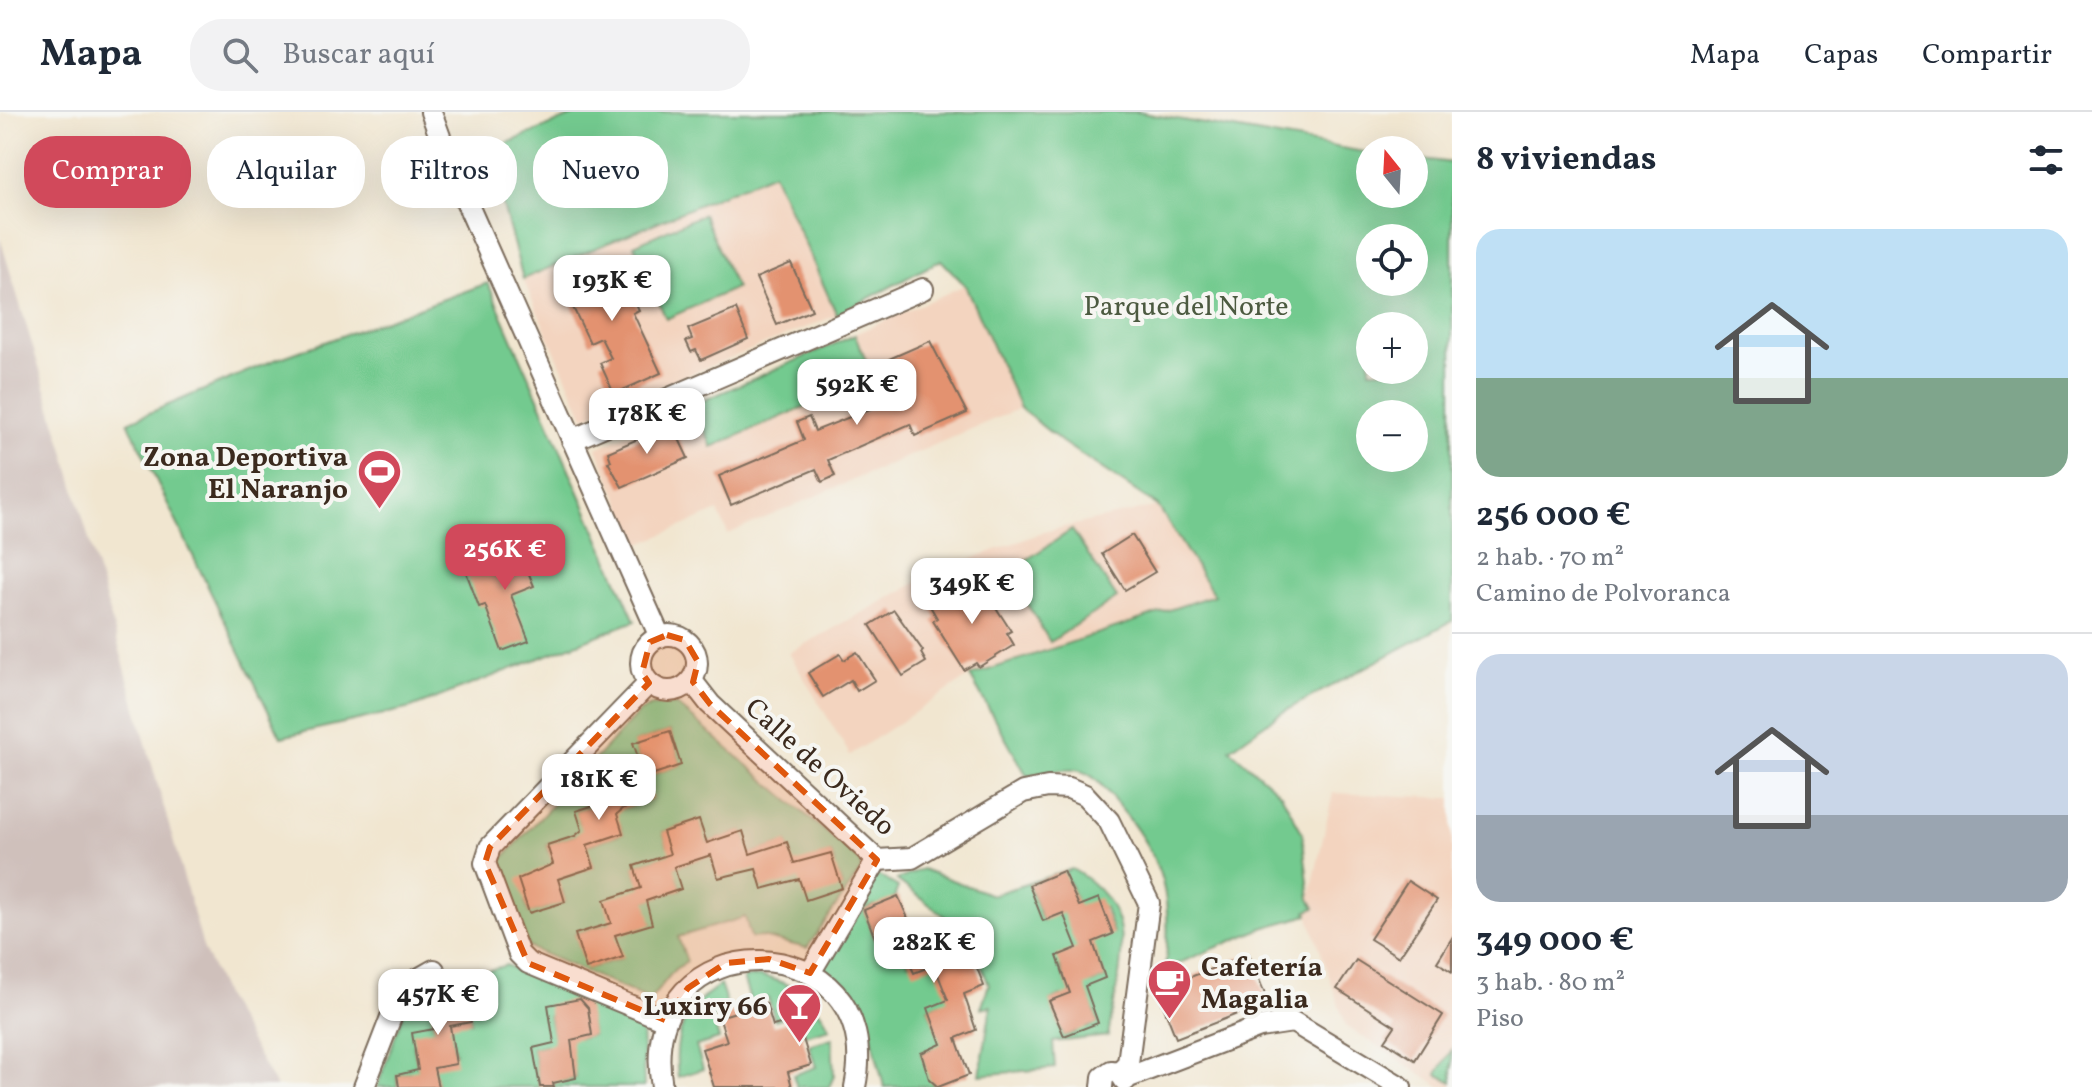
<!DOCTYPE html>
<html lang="es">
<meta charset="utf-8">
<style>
body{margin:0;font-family:Vollkorn,serif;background:#f2f2f3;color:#1f2937;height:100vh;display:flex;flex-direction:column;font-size:30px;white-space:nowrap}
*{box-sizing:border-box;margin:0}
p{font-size:26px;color:#747a83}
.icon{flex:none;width:44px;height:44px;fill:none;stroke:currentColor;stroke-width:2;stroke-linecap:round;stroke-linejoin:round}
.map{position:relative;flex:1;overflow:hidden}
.sheet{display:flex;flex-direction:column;background:#fff;width:640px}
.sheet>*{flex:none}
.guide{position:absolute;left:24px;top:24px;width:760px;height:72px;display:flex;gap:16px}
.needle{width:52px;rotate:342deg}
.fabs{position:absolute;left:1356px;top:24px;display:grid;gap:16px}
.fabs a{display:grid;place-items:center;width:72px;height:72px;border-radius:50%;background:#fff;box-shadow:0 8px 32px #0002;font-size:40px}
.price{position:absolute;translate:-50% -68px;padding:0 18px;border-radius:16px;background:#fff;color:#222;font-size:26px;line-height:52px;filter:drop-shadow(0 2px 4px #0008)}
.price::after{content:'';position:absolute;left:50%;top:48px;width:24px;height:18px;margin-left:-12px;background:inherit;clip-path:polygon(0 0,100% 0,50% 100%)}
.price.current{background:#d1495b;color:#fff}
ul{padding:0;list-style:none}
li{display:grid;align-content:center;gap:16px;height:424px;padding:0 24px}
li+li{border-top:2px solid #e0e1e3}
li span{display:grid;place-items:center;height:248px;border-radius:24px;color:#555}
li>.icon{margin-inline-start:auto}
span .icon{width:144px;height:144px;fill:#fffc;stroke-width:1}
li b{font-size:34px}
h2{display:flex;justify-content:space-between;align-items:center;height:96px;padding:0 24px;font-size:34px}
.chip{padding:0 28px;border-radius:32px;background:#fff;box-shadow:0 8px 32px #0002;font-size:28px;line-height:72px}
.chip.current{background:#d1495b;color:#fff}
header{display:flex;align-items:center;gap:48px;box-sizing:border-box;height:112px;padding:0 40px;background:#fff;border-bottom:2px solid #e0e1e3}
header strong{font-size:38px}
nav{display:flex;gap:44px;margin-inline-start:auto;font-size:28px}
.search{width:560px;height:72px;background:#f2f2f3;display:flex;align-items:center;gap:20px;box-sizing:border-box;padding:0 28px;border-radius:32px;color:#747a83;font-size:30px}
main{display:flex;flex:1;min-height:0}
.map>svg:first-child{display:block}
.built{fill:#f3d4bf}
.industrial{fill:#cfc0bb}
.green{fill:#73ca8f;stroke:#577a56;stroke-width:2;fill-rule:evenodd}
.building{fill:#e3926f}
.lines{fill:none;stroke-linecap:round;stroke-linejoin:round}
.minor-casing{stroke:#7b6c5c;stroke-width:24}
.minor{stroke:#fff;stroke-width:20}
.marked{fill:#df570d;fill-opacity:0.2;stroke:#df570d;stroke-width:6;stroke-dasharray:16 10;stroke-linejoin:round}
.labels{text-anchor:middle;stroke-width:8;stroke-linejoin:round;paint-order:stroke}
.park-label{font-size:28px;fill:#4c5a40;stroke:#f6f6f2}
.poi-label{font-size:28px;font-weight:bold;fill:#3b2a1e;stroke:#f6f6f2;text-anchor:end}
.street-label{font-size:28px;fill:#3b2a1e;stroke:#f6f6f2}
</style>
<header>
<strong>Mapa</strong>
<div class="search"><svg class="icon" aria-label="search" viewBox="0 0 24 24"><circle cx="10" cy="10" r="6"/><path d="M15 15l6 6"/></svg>Buscar aquí</div>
<nav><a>Mapa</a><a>Capas</a><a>Compartir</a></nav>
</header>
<main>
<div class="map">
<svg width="1452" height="975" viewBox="0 0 1452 975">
<rect width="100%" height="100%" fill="#f6f6f2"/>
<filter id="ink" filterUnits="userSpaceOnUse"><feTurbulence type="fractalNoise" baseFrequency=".0125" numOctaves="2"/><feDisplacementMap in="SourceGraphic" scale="16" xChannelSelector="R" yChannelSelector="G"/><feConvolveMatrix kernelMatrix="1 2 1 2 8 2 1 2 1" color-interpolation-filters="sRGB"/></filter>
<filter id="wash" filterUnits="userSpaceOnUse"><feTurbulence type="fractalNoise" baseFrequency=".006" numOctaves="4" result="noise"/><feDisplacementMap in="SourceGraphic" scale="32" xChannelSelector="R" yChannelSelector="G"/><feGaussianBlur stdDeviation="1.8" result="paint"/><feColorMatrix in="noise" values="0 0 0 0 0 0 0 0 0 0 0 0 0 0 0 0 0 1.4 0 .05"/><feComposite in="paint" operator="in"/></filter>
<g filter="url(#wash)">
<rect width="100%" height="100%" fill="#f1e6d0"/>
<g class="built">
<path d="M773 61 837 203 584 305 523 167Z"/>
<path d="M965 173 1020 296 728 422 718 399 638 433 597 336Z"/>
<path d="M1158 394 1214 484 970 564 850 643 789 541 936 460 1047 419Z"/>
<path d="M1333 681 1452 686V975H1441L1346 914 1307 799Z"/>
</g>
<path class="industrial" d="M0 126 65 342 203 835 225 885 276 975H0Z"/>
<g class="green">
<path d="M582 0H1137L1370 41V82H1414V46L1452 51V509L1279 602 1230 637 1281 682 1302 720 1310 787 1315 796 1307 799 1308 803 1263 816 1165 857C1173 787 1165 748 1118 693 1109 683 1100 668 1088 662 1070 653 1046 661 1027 664L970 564 1214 483 1158 394 1062 330 1020 296 965 173 941 148 837 203 773 61 523 167 488 39ZM1370 126H1414V170H1370ZM1370 214H1414V258H1370ZM1370 302H1414V346H1370Z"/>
<path d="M703 102 736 176 666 207 634 133Z"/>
<path d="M488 171 635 509 411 596 281 625 128 310 272 249Z"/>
<path d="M855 223 873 265 712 335 693 293Z"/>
<path d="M1072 418 1117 486 1050 530 1008 460Z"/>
<path d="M677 593 860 749 861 758 807 836 762 825 751 826 745 805 678 825 687 850 675 857 650 888 528 835 500 749 639 600 651 594ZM670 619 681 653 638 667 651 687 609 701 619 710 623 721 580 736 590 744 594 755 551 770 555 780 562 778 565 790 529 801 525 790 560 753 557 743 551 745 547 733 589 719 586 709 580 711 576 699 618 685 605 665 647 651 637 643 634 631ZM699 708 703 721 700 733 743 719 747 732 741 734 744 744 787 730 791 742 788 755 831 741 835 753 828 756 831 765 838 763 842 775 805 763 762 776 758 765 765 762 761 752 717 741 668 757 671 767 677 765 681 777 638 791 652 811 609 825 622 846 587 857 575 822 618 809 647 774 644 765 638 766 634 754 677 740 674 731 667 733 663 720Z"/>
<path d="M922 757 992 783 1072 757C1144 797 1119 856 1108 924L1053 930 1055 956 980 963 991 894 981 896 989 872 972 832 959 815 897 768ZM1041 768 1069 769 1080 801 1105 796 1113 821 1089 824 1105 866 1093 871 1081 868 1098 911 1086 916 1083 909 1073 913 1076 920 1064 924 1050 889 1061 884 1064 890 1074 887 1060 855 1081 842 1062 793 1043 809 1029 774Z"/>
<path d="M876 762 898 775 894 786 878 800 875 793 864 798 878 833 900 825 908 851 936 852 952 894 943 898 940 891 928 896 945 938 935 942 932 936 921 941 934 974 884 975 864 893 821 854Z"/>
<path d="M506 853 642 913 644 975H554L552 964 564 969 576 966 567 922 577 919 579 926 592 923 584 886 572 888 573 896 549 904 557 938 547 940 545 933 533 936 540 975H438L431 950 455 941 447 908 471 910 466 883 429 890 437 924 413 933 421 966 409 960 397 963V975H377L408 889 422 879Z"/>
<path d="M760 864C794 871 814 885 830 916L805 923 797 901 775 908 768 886 751 891 743 866Z"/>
<path d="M720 873 729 898 712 904 719 927 696 934 703 957 678 965C672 922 685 896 720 873Z"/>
<path d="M832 926 834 964 829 975H797L793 963 816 955 809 933Z"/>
<path d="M1452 937V970L1437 962Z"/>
</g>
<g id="blocks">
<g class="building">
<path d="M615 146 639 198 633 201 661 261 614 282 600 251 611 246 601 226 590 231 565 179 570 176 564 164 600 147 602 152Z"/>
<path d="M791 151 812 198 777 213 756 166Z"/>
<path d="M736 197 748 227 701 248 696 238 691 240 686 229 692 227 688 217Z"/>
<path d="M930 229 967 301 915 324 910 312 828 348 835 364 822 370 816 357 731 393 719 364 804 328 797 310 809 305 815 319 905 283 889 247Z"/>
<path d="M672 312 688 346 622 375 608 350 611 349 608 340Z"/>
<path d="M1132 423 1155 460 1125 478 1102 442Z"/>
<path d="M541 427 548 446 526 455 534 474 511 483 529 529 502 539 485 493 479 495 465 457 499 444 502 451 532 440 529 431Z"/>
<path d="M979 469 1011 519 1007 521 1014 533 979 555 976 551 964 558 933 509 937 506 930 494 965 472 968 476Z"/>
<path d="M894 498 923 539 921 541 926 550 903 564 870 513Z"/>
<path d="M857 540 875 568 857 579 851 568 823 585 808 561 840 542 844 548Z"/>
<path d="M670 619 681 653 645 665 652 687 624 696 617 702 623 721 587 733 594 755 558 767 565 790 529 801 518 767 553 752 547 733 575 724 582 718 576 699 604 690 611 684 604 665 641 653 633 631Z"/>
<path d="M699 708 707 731 743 719 750 742 787 730 794 751 831 741 842 776 806 788 799 767 762 777 756 757 718 766 711 743 674 755 681 777 646 789 652 812 615 823 623 845 586 857 575 822 611 811 604 788 641 776 634 754 670 742 663 720Z"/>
<path d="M1063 759 1079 794 1099 786 1113 822 1093 830 1105 866 1085 874 1098 911 1064 924 1049 889 1070 881 1057 844 1077 836 1063 801 1043 809 1029 773Z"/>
<path d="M1408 769 1437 788 1399 845 1370 827Z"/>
<path d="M898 784 914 820 934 811 949 846 970 838 984 874 964 882 976 918 956 926 969 963 938 975 929 967 921 941 941 932 928 896 948 888 934 853 914 861 898 826 878 834 864 798Z"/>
<path d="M1452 826V860L1437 850Z"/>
<path d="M1249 842 1268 890 1176 926 1157 878Z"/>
<path d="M1356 848 1443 903 1415 948 1385 929 1395 914 1337 877Z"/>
<path d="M464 872 471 910 450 914 456 952 434 956 438 975H399L397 963 418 958 412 921 434 917 428 879Z"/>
<path d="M580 887 588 896 592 923 571 928 576 966 553 971 554 975H540L533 936 554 931 548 893Z"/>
<path d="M766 891 773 914 797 907 811 953 788 960 792 975H714L702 937 727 929 719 905Z"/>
</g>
</g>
</g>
<g filter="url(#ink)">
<use href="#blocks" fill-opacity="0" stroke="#7b6c5c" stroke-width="2"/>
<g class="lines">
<defs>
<g id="minor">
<path d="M431 0 451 55 660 525"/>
<path d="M572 328 923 177"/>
<circle cx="669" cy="551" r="28"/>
<path d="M692 569 710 592 877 748 912 746 1023 680 1048 675 1069 676 1085 683 1109 709 1149 791 1128 951 1119 960"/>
<path d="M649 571 490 735 485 751 519 842 528 851 665 908"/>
<path d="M810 861 877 748"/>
<path d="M1124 967 1260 915 1293 910 1401 975"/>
<path d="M364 975 393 900 413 870 434 858"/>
<path d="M662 975C632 804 889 810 855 975"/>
<path d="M1102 975 1103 965 1111 959 1119 960 1125 969"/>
</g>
</defs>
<use href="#minor" class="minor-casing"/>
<use href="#minor" class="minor"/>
</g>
</g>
<path class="marked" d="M667 523 685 528 698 550 693 570 710 592 877 748 810 861 769 847 726 851 688 876 665 908 528 851 485 751 490 735 649 571 642 561 650 530Z"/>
<defs>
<symbol id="stadium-pin" viewBox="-11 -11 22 30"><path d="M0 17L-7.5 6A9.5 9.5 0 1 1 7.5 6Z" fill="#d1495b" stroke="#f6f6f2"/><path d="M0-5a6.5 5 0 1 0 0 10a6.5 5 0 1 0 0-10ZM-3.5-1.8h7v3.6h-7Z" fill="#fff"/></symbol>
<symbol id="cafe-pin" viewBox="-11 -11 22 30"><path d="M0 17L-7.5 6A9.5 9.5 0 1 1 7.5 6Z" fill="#d1495b" stroke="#f6f6f2"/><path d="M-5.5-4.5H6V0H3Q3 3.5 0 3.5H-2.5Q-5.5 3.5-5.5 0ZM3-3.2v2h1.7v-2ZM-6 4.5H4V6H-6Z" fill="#fff"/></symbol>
<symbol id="bar-pin" viewBox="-11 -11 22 30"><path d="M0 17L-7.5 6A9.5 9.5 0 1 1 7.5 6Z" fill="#d1495b" stroke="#f6f6f2"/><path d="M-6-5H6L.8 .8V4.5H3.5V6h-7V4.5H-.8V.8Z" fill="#fff"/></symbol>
</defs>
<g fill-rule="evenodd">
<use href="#stadium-pin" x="354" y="334" width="51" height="69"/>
<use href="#cafe-pin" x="1144" y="844" width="51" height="69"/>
<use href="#bar-pin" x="774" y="868" width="51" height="69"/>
</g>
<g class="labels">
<g class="park-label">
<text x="1186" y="203">Parque del Norte</text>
</g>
<g class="poi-label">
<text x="348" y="354">Zona Deportiva<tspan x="348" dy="32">El Naranjo</tspan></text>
<text x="1201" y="864" text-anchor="start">Cafetería<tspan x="1201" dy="32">Magalia</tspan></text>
<text x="768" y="903">Luxiry 66</text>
</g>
<g class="street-label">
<text transform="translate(821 654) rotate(42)" y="10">Calle de Oviedo</text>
</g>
</g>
</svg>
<div class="fabs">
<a><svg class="needle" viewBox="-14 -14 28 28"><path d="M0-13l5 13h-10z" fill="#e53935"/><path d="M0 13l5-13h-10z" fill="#747a83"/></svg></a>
<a><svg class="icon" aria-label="locate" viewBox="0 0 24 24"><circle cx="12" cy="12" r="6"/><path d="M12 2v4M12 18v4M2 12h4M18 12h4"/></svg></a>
<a>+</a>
<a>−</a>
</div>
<b class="price" style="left:612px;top:211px">193K €</b>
<b class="price" style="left:857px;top:315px">592K €</b>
<b class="price" style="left:647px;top:344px">178K €</b>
<b class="price current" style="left:505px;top:480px">256K €</b>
<b class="price" style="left:972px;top:514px">349K €</b>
<b class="price" style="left:599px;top:710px">181K €</b>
<b class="price" style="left:934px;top:873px">282K €</b>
<b class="price" style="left:438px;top:925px">457K €</b>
<div class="guide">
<a class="chip current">Comprar</a>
<a class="chip">Alquilar</a>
<a class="chip">Filtros</a>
<a class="chip">Nuevo</a>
</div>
</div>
<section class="sheet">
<h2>8 viviendas<svg class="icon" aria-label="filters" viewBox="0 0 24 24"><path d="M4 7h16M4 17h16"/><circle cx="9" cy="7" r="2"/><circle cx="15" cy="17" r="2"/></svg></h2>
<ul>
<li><span style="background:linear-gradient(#bfe0f5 60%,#7fa58c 0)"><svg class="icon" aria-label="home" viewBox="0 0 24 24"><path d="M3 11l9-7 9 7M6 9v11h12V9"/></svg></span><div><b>256 000 €</b><p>2 hab. · 70 m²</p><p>Camino de Polvoranca</p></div></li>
<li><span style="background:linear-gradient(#c9d6e8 65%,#9aa5b1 0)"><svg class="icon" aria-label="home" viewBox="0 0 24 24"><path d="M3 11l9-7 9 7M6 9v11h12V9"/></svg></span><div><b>349 000 €</b><p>3 hab. · 80 m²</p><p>Piso</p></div></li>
</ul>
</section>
</main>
